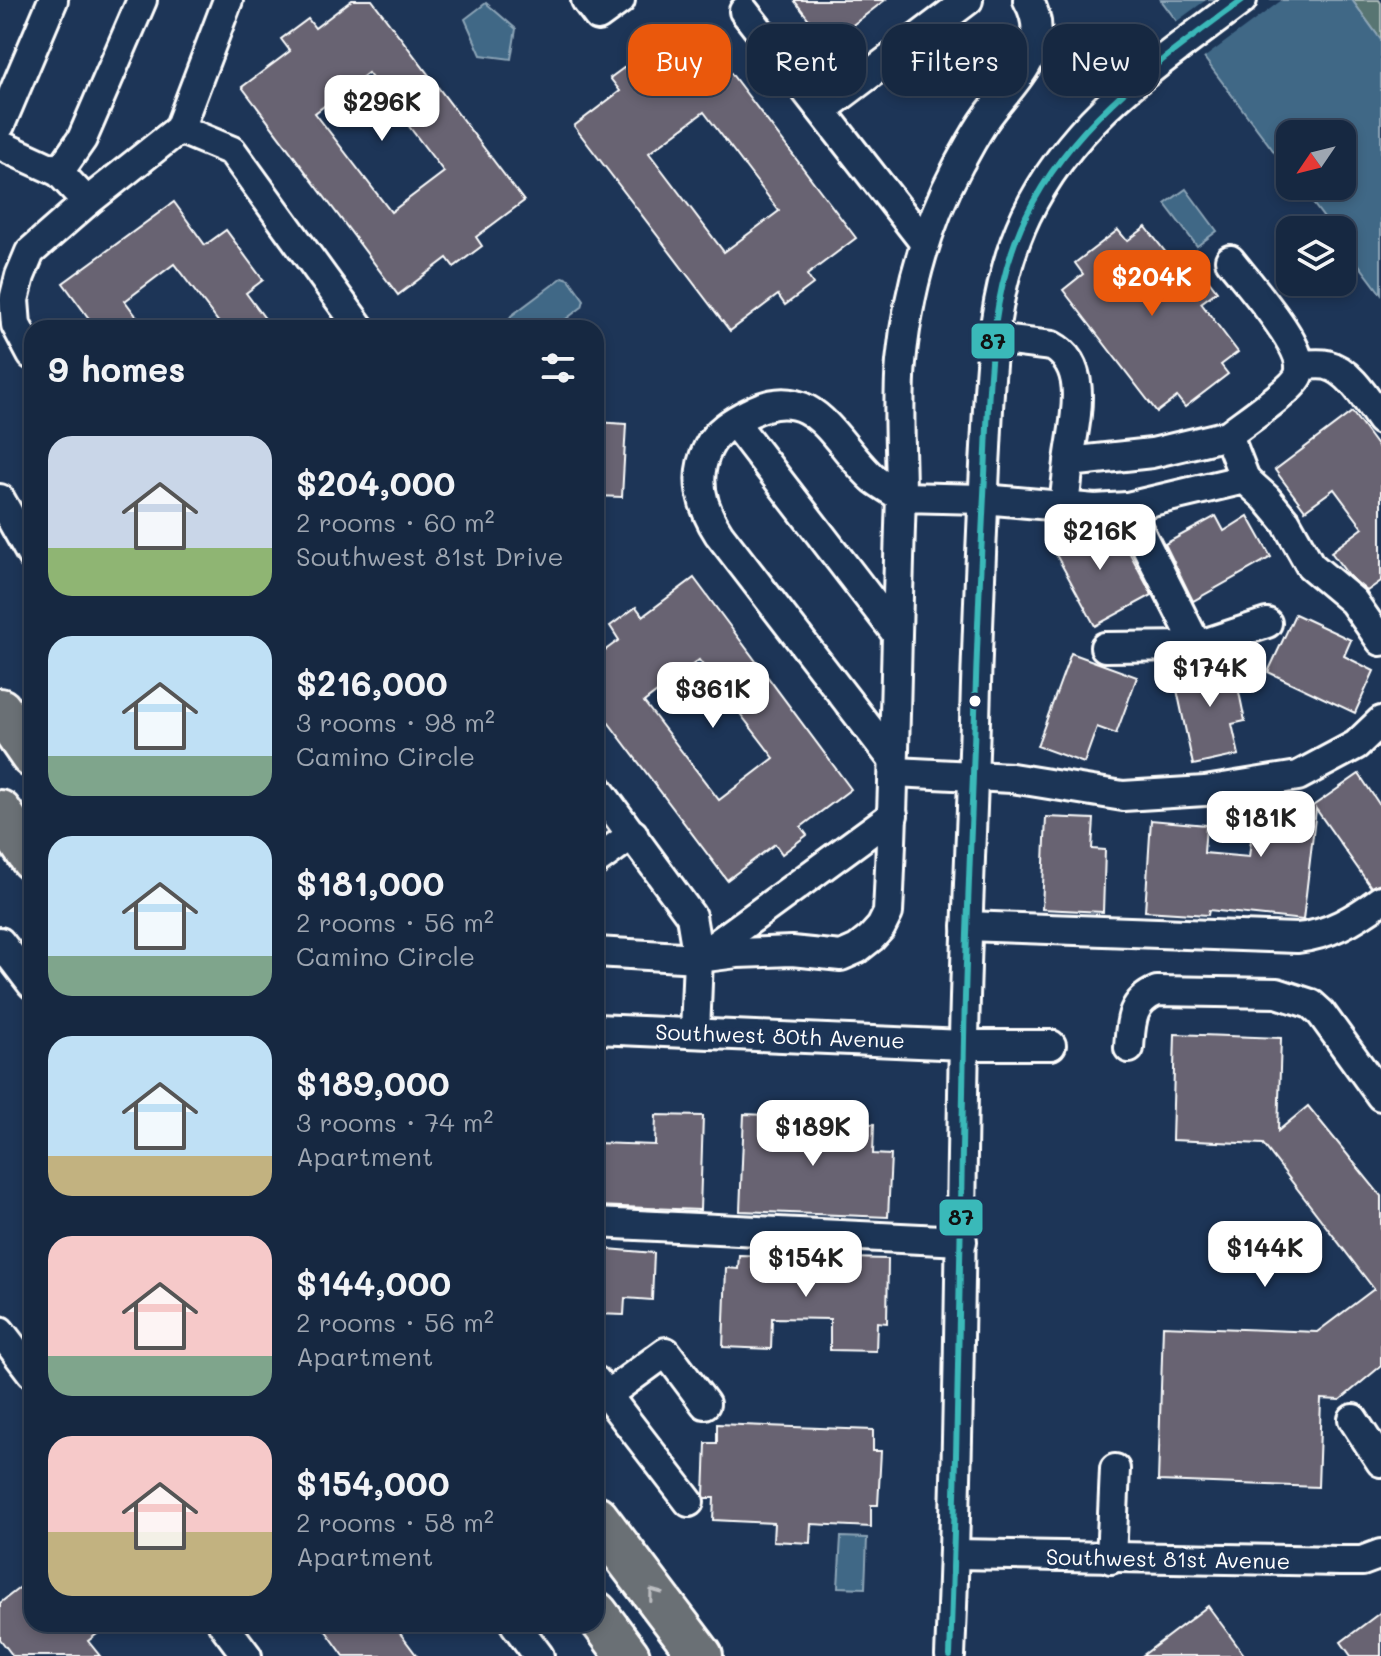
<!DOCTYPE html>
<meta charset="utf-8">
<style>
body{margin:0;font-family:Mali,sans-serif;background:#1f3048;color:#f1f3f6;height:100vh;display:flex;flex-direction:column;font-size:30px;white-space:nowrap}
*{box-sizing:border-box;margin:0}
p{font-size:26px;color:#9ea6b1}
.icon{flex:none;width:44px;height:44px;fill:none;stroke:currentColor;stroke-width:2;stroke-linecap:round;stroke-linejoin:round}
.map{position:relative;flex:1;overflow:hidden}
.drawer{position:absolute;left:24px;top:320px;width:580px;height:1312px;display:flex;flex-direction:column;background:#162841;border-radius:24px;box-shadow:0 4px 12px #0003,0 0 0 2px #35445a}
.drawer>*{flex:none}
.top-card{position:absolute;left:628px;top:24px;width:632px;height:72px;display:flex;gap:16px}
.needle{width:52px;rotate:235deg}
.tools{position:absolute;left:1276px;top:120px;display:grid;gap:16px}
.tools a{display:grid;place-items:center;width:80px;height:80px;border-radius:16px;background:#162841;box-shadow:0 4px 12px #0003,0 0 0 2px #35445a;font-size:40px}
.price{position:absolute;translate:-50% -68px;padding:0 18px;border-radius:16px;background:#fff;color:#222;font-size:26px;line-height:52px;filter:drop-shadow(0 2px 4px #0008)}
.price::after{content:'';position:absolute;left:50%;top:48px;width:24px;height:18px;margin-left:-12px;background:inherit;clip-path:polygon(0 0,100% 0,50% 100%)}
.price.on{background:#ea580c;color:#fff}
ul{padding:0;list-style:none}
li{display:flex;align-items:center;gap:24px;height:200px;padding:0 24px}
li span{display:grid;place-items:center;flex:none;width:224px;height:160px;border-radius:24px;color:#555}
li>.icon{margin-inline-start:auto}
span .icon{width:96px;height:96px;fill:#fffc;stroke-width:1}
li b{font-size:34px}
h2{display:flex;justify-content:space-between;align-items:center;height:96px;padding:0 24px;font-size:34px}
.chip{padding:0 28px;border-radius:24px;background:#162841;box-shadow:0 4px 12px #0003,0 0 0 2px #35445a;font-size:28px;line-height:72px}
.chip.on{background:#ea580c;color:#fff}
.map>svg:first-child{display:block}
.green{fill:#587572;stroke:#acbab8;stroke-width:2}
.water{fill:#3f6886;stroke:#8ca4b6;stroke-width:2}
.pier{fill:#1d3557}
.building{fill:#676472;stroke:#fff;stroke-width:2;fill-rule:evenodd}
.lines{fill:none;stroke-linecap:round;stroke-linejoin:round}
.minor-casing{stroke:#fff;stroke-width:34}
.highway-casing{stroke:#fff;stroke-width:48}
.minor{stroke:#1d3557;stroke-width:28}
.highway{stroke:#6b6f75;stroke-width:42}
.bus-1-casing{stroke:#1d3557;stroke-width:12}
.bus-1{stroke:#3ab9b9;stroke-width:6}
.oneway{stroke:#bcbec1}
.bus-dot{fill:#fff;stroke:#1d3557;stroke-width:3}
.labels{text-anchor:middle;stroke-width:8;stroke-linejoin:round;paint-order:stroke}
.street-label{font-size:22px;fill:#fff;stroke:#1d3557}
.line-badge{stroke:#1d3557;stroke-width:3}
.pale-badge-label{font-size:22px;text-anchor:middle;font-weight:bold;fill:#111}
</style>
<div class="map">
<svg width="1381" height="1656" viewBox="0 0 1381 1656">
<rect width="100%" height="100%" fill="#1d3557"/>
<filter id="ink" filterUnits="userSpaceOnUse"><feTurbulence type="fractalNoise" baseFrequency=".0125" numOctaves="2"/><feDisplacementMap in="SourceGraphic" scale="16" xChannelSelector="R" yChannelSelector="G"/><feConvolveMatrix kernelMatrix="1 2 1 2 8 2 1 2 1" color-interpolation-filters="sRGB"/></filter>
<g filter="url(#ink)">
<path class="green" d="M1352 0H1379L1381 3V40Z"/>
<g class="water">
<path d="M1161 0H1352L1381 40V294L1342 242V230H1333L1300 186H1342V134H1290V173Z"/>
<path d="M486 3 516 29 511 59 481 55 465 19Z"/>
<path d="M1186 189 1217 231 1197 246 1165 204Z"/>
<path d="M563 277 569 279 584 300 582 307 554 328H512L508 322 511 316Z"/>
<path d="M841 1537 867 1538 865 1588 838 1587Z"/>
</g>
<path class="pier" d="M1206 0H1282L1201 60 1173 24Z"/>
<g class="building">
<path d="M352 0H372L524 201 476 237 482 246 454 267 447 258 398 295 242 87 290 51 281 39 308 19 315 28ZM368 73 444 172 391 212 315 113Z"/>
<path d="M794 0H885L828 44Z"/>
<path d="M699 31 856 238 807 275 813 284 785 305 778 295 730 331 574 126 620 91 610 78 640 56 650 68ZM704 112 779 211 724 252 649 153Z"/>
<path d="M174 202 205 245 226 230 263 280 246 293 272 328H223L174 264 125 301 145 328H96L63 283Z"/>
<path d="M1146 227 1184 276 1197 265 1217 291 1201 303 1238 352 1221 365 1228 374 1185 407 1177 397 1157 412 1063 290 1083 274 1075 263 1118 230 1127 241Z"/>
<path d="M1352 412 1381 451V581L1367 591 1349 576 1331 552 1363 528 1334 489 1305 510 1275 470Z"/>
<path d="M596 422 626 424 622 497 596 496Z"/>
<path d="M1216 516 1224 531 1248 516 1271 557 1193 601 1165 544Z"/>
<path d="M1077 524 1093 526 1104 548 1122 538 1152 595 1095 626 1048 540Z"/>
<path d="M694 578 851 789 801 827 807 835 782 854 775 844 727 880 596 706V657L619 640 610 626 636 607 643 616ZM699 660 774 758 719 800 644 702Z"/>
<path d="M1295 614 1351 640 1344 656 1374 671 1355 713 1268 672Z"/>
<path d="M1071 653 1137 677 1116 734 1097 727 1084 763 1037 746Z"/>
<path d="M1232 658 1245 721 1232 724 1239 755 1193 765 1173 671Z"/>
<path d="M1359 774 1381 807V883L1371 887 1316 809 1303 920 1209 910 1208 915 1145 911 1151 820 1206 825 1204 853 1249 857 1254 814 1294 819Z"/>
<path d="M1046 817 1094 819 1092 849 1105 850 1103 912 1042 909Z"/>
<path d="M1175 1034 1281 1038 1278 1131 1308 1106 1381 1196V1366L1340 1400 1321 1399 1318 1487 1158 1481 1163 1326 1317 1332 1374 1289 1263 1144 1172 1140Z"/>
<path d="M744 1114 791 1116V1120L874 1124 873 1154 891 1155 888 1217 740 1211Z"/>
<path d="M656 1115 703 1116 700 1210 596 1206V1143L655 1145Z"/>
<path d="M596 1248 654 1253 652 1300 625 1298 624 1315 596 1314Z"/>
<path d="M739 1255 888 1259 887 1323 877 1322 876 1351 830 1350V1319L772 1318 771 1349 723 1347 726 1268 738 1269Z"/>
<path d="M717 1424 873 1430V1451H881L878 1505H871V1527L811 1524 810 1543 773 1541 774 1523 713 1520 714 1498H705L704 1495 706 1443H717Z"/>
<path d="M32 1578V1624H110L88 1641 100 1656H13L0 1639V1603Z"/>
<path d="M1208 1606 1245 1656H1142Z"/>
<path d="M1381 1612V1656H1351L1341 1642Z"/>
<path d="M321 1624H393L417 1656H344Z"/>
</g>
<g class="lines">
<defs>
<g id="minor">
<path d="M586 0 598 16 620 0"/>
<path d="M744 11 924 242"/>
<path d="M822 110 968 0"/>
<path d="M0 125 53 0"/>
<path d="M179 129 232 151 360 328"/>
<path d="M0 145 59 172 87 202"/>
<path d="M59 172 82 139 142 0"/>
<path d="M993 339 1052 346C1092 367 1073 426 1069 462"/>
<path d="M32 355 16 325 14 300 20 276 30 252 87 202 179 129 228 0"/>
<path d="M1300 365C1308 365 1319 363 1327 365 1350 370 1368 402 1381 420"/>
<path d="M734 422 896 633"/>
<path d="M1228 435C1243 423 1294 389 1299 375 1308 349 1247 282 1230 260"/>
<path d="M901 497C901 452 897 406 901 362 908 291 925 227 959 164 968 148 976 132 987 117 1013 81 1055 47 1028 0"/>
<path d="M0 499 32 556"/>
<path d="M1064 507 1069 462 1152 453 1228 435 1245 479"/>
<path d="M1127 507 1197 646"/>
<path d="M1105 647 1197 646 1267 623"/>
<path d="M893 760 719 534C702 508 693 477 708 448 716 431 733 421 749 413 815 378 835 446 875 480 883 486 893 491 901 497"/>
<path d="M895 772 1012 778 1123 796 1205 791 1298 776 1356 745 1381 721"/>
<path d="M596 786 691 916 698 958"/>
<path d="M596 861 633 834"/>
<path d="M967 926 1297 938C1329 935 1355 919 1381 900"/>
<path d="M0 942 32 984"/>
<path d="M596 952 698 958 737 953 792 951 841 956 857 949 871 938 881 927 888 913C895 774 896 636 901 497L983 499 1095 509 1127 507 1245 479 1266 498 1286 522 1310 565 1353 601 1381 641"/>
<path d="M596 1029 964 1045H1051"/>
<path d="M695 1033 698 958 893 815"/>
<path d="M1129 1048C1131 1023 1130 1002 1157 991L1277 993 1311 1004 1321 1013 1381 1096"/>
<path d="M596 1223 962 1241"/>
<path d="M0 1331 32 1373"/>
<path d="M596 1381 689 1502"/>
<path d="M607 1395 666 1352 705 1404"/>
<path d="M1353 1419 1381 1462"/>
<path d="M954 1554 1341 1561H1362L1381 1554"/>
<path d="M1111 1559 1115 1469"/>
<path d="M223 1624 247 1656"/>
<path d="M515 1624 539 1656"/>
<path d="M950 1656C959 1450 960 1245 964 1039 966 933 972 827 975 721 977 636 981 551 985 466 990 381 989 294 1026 216 1074 116 1158 64 1242 0"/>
</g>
<g id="highway">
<path d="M0 710 32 756"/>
<path d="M0 812 32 859"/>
<path d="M596 1517 701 1656"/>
<path d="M596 1613 628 1656"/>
</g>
</defs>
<use href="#minor" class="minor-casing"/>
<use href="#highway" class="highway-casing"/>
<use href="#minor" class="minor"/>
<use href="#highway" class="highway"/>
<defs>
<path id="bus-1" d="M950 1656C958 1450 960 1245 964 1039 966 930 972 822 975 713 977 634 981 554 985 475 989 389 988 295 1026 216 1072 121 1160 61 1242 0"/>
</defs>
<use href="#bus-1" class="bus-1-casing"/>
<use href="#bus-1" class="bus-1"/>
</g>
<defs><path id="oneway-chevron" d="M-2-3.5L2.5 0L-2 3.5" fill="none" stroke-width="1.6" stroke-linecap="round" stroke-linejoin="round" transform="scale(2)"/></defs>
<use class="oneway" href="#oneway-chevron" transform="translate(654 1594) rotate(-127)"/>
</g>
<circle class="bus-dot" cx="975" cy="701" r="7"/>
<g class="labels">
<g class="street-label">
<text transform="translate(780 1036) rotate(2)" y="8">Southwest 80th Avenue</text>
<text transform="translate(1168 1559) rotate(1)" y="8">Southwest 81st Avenue</text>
</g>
</g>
<g class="line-badge">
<rect x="970" y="322" width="46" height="38" rx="8" fill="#3ab9b9"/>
<rect x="938" y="1198" width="46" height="39" rx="8" fill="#3ab9b9"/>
</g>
<g class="pale-badge-label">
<text x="993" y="349">87</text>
<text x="961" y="1225">87</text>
</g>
</svg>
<div class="tools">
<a><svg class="needle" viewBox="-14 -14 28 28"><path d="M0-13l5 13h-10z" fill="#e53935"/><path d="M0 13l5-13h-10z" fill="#9ea6b1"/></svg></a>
<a><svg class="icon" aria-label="layers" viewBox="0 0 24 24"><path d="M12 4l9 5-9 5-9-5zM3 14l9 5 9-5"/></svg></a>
</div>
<b class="price" style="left:382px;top:143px">$296K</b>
<b class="price on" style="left:1152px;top:318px">$204K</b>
<b class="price" style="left:1100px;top:572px">$216K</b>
<b class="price" style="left:1210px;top:709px">$174K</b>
<b class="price" style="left:713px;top:730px">$361K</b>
<b class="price" style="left:1261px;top:859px">$181K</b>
<b class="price" style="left:813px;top:1168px">$189K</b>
<b class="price" style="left:1265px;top:1289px">$144K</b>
<b class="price" style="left:806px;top:1299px">$154K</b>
<div class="top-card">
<a class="chip on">Buy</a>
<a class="chip">Rent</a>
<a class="chip">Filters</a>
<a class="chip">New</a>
</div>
<section class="drawer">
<h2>9 homes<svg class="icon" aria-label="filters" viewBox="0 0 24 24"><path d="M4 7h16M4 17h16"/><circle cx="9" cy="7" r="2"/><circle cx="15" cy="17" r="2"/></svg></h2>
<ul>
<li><span style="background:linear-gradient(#c9d6e8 70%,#8fb573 0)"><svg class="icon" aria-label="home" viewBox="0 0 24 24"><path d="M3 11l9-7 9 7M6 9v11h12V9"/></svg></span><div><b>$204,000</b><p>2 rooms · 60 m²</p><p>Southwest 81st Drive</p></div></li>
<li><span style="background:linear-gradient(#bfe0f5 75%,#7fa58c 0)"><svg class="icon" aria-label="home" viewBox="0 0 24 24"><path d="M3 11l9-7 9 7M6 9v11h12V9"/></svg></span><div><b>$216,000</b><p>3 rooms · 98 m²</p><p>Camino Circle</p></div></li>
<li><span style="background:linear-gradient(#bfe0f5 75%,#7fa58c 0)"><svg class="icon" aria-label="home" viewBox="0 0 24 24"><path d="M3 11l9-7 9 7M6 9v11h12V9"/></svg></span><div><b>$181,000</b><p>2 rooms · 56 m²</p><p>Camino Circle</p></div></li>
<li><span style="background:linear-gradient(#bfe0f5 75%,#c2b280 0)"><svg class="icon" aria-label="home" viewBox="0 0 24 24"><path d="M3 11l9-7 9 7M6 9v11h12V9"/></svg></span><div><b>$189,000</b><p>3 rooms · 74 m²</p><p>Apartment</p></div></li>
<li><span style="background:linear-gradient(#f6c9c9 75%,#7fa58c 0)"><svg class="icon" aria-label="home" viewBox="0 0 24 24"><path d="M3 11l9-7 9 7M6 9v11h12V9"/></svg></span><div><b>$144,000</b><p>2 rooms · 56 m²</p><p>Apartment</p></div></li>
<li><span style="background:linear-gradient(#f6c9c9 60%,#c2b280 0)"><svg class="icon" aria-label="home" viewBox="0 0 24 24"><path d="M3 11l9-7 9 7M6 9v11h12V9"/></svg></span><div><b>$154,000</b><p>2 rooms · 58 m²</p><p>Apartment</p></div></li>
</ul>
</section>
</div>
